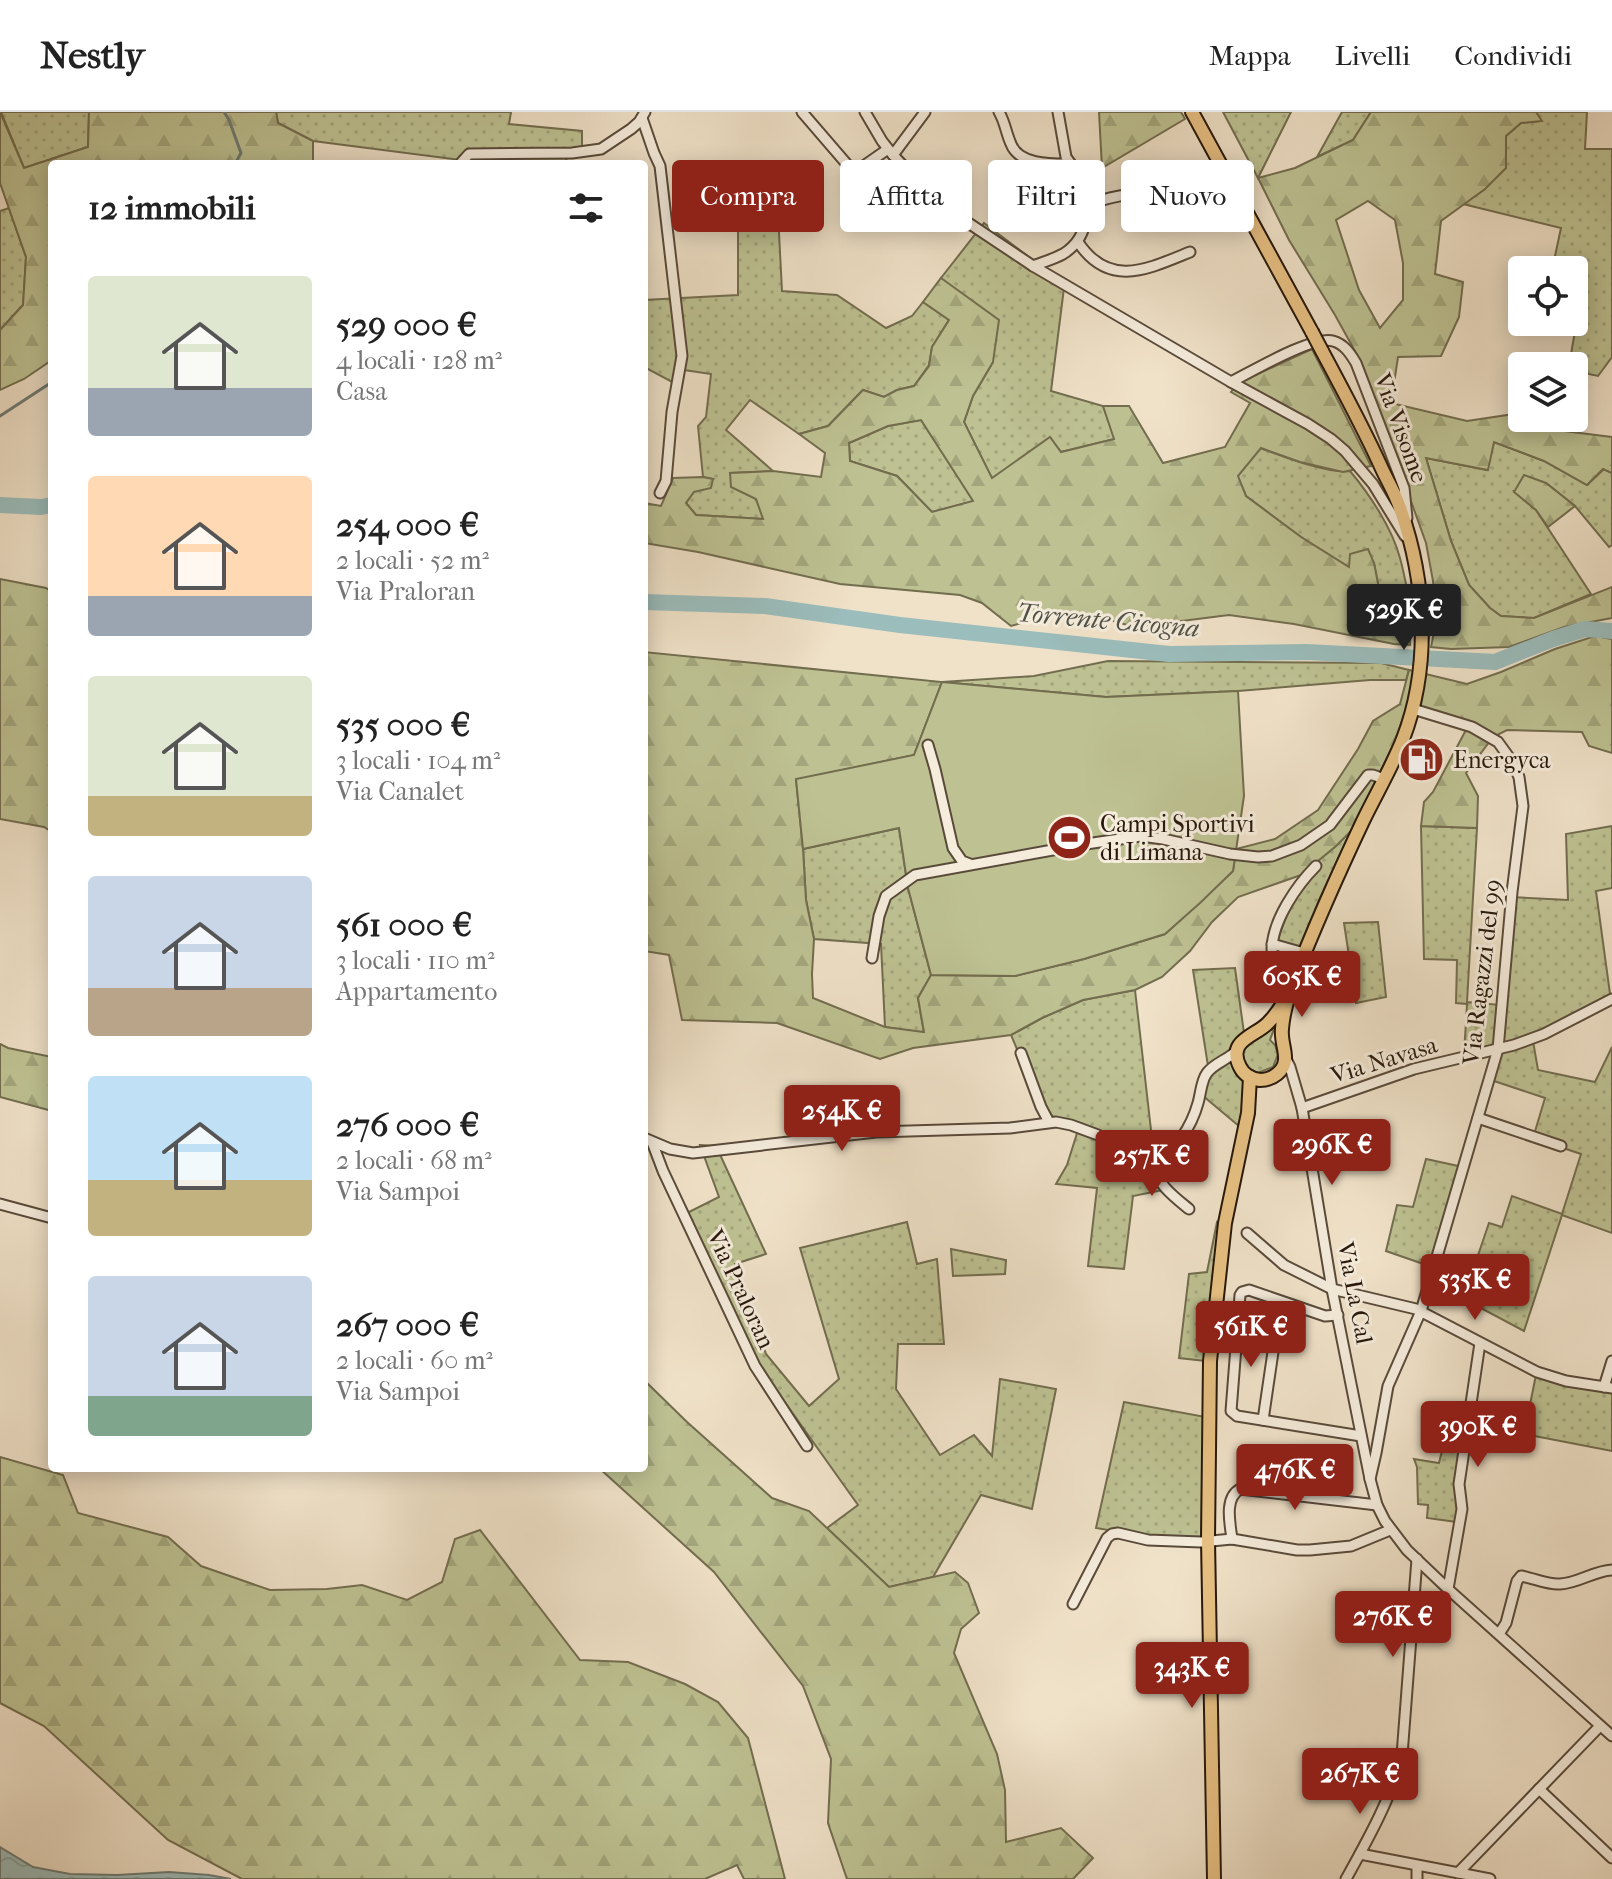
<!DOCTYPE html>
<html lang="it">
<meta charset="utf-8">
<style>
body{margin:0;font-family:"IM FELL French Canon",serif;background:#f6f6f6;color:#222;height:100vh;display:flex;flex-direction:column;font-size:30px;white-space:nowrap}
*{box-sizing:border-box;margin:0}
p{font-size:26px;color:#767676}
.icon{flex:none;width:44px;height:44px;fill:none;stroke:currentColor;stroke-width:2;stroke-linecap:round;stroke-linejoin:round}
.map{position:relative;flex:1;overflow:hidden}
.panel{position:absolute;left:48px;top:48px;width:600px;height:1312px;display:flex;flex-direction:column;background:#fff;border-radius:8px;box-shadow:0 4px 20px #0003}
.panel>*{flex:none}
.guide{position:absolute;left:672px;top:48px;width:760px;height:72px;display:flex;gap:16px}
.fabs{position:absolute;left:1508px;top:144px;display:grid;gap:16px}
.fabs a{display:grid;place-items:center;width:80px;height:80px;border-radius:8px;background:#fff;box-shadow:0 4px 20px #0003;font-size:40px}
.price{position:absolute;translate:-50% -68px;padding:0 18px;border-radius:8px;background:#8f2418;color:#fff;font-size:26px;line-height:52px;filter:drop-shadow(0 2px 4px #0008)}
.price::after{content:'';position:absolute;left:50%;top:48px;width:24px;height:18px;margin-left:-12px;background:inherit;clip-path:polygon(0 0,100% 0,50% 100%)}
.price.current{background:#222;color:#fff}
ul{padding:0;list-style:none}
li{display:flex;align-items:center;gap:24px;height:200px;padding:0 40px}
li span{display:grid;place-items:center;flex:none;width:224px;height:160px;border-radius:8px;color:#555}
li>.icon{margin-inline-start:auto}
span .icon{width:96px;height:96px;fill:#fffc;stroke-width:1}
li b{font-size:34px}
h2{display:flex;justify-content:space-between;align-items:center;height:96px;padding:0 40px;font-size:34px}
.tag{padding:0 28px;border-radius:8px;background:#fff;box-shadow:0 4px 20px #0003;font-size:28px;line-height:72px}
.tag.current{background:#8f2418;color:#fff}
header{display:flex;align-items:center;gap:48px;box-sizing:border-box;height:112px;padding:0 40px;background:#fff;border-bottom:2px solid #e0e0e0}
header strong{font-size:38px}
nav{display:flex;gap:44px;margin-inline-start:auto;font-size:28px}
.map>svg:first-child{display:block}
.green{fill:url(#green-dots);stroke:#726d4f;stroke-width:2}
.forest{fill:url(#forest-firs);stroke:#726d4f;stroke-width:2;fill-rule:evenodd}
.pitch{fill:#bec293;stroke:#726d4f;stroke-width:2}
.water{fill:url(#water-waves);stroke:#6d7b75;stroke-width:2}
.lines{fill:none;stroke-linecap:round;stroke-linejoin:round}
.stream{stroke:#6d7b75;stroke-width:3}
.river{stroke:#9bbdbc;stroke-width:16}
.minor-casing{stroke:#594a3a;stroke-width:13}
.major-casing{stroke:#27180b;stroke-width:16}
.minor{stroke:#f5ecdc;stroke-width:9}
.major{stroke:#e8c184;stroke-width:12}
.major-bridge-casing{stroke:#27180b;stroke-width:16;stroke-linecap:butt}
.major-bridge{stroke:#e8c184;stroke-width:12}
.labels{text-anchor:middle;stroke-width:6;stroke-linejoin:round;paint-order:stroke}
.street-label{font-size:24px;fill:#27180b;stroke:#f5ecdc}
.poi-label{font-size:24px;fill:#27180b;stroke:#f5ecdc;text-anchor:start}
.water-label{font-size:26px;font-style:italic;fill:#505249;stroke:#f5ecdc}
</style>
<header>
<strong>Nestly</strong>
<nav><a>Mappa</a><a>Livelli</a><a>Condividi</a></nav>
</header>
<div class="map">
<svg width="1612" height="1767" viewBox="0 0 1612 1767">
<defs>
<pattern id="green-dots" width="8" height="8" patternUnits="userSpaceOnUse" patternTransform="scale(2)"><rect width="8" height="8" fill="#bec293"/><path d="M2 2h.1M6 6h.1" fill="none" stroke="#a3a67d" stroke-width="1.8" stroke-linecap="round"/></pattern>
<pattern id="forest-firs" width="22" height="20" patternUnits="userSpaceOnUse" patternTransform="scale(2)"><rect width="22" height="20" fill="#bec293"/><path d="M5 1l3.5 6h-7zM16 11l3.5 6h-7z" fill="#a3a67d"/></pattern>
<pattern id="water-waves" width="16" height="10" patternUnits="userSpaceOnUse" patternTransform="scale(2)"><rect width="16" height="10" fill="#9bbdbc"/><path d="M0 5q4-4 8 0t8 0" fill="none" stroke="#86a2a0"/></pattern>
</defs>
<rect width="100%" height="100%" fill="#f0e2c9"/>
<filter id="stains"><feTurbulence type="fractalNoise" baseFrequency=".0025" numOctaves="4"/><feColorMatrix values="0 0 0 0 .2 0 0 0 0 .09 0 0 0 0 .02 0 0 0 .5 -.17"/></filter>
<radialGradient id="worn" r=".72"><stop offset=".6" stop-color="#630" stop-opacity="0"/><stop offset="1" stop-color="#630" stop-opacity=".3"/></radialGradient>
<g class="green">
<path d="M1 0H89L88 35 24 56Z"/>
<path d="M276 0H511L509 12 582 19V43H567L566 52H460L461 48 313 29 278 11Z"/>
<path d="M1223 0H1291L1258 66Z"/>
<path d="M1342 0H1371L1353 28 1317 45Z"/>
<path d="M1536 0H1587L1585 37H1612V245L1598 264 1574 259V254H1569L1583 172 1574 170V158H1552L1561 116 1463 92 1485 77 1506 24 1521 11 1541 9Z"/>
<path d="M777 82 782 179 837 183 886 216 912 204 923 190 949 208 932 235 929 253 914 274 897 278 884 285 863 278 828 314 799 322 750 288 726 318 773 359 731 361 756 387 764 407 696 403 686 391 694 379 713 367 703 365 698 314 706 305 711 262 677 257 674 271 644 255V188L738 183V88Z"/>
<path d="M9 96 26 145 23 193 0 218V99Z"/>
<path d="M984 111 1033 148 1065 168 1051 279 1103 294 1115 327 1061 340 1050 326 992 367 964 310 973 284 993 250 941 166Z"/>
<path d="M921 308 974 389 932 400 897 364 850 349 849 331 888 314Z"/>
<path d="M1494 330 1544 349 1587 373 1604 357 1612 361V433L1609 435 1575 394 1546 371 1514 379 1536 398 1591 482 1534 506 1501 504 1490 496 1469 473 1451 429 1426 346 1487 358Z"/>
<path d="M1260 336C1283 344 1327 362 1350 359 1370 383 1392 416 1400 446 1405 464 1408 483 1412 502L1398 500 1381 487 1374 451 1350 456 1301 425 1246 384 1237 363Z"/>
<path d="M1108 549 1381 551 1409 558 1406 568H1370L1238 579 1106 585 942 570 1034 564Z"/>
<path d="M1421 714 1477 716 1467 890 1500 893 1510 785 1568 788 1566 722 1612 714V776L1596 779 1611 889 1533 929 1538 958 1595 970 1612 935V1121L1562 1103 1524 1219 1428 1168 1432 1155 1386 1139 1397 1093 1413 1095 1426 1047 1463 1055 1436 1143 1473 1158 1489 1111 1502 1115 1512 1084 1562 1102 1581 1042 1533 1026 1545 986 1488 967 1496 937 1464 943 1467 892 1456 891 1457 848 1424 847Z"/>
<path d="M899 716 908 776 931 863 918 886 924 921 885 915 881 832 814 827 806 788 803 737Z"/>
<path d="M1352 718 1320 786 1281 881 1277 830 1301 763 1336 734Z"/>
<path d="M1378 810 1386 885 1356 891 1344 811Z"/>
<path d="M1235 856 1244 921 1274 917 1270 928 1275 933 1278 942 1273 955 1260 960 1246 1020 1202 983 1208 954 1193 858Z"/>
<path d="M1135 878 1155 1053 1168 1077 1133 1084 1124 1157 1088 1154 1097 1076 1056 1072 1067 1053 1078 1018 1049 1013 1011 923 1042 906 1083 888Z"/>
<path d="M700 1033 716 1034 766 1142 735 1152 766 1242 809 1294 839 1267 800 1136 907 1110 917 1152 937 1147 944 1232H898L896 1277 940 1343 974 1323 992 1344 1000 1267 1056 1277 1032 1397 981 1383 933 1465 889 1475 827 1416 858 1393 759 1254 687 1101 719 1085Z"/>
<path d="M1217 1110 1223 1113 1214 1250 1179 1246 1189 1162 1207 1160Z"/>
<path d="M951 1137 1006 1148 1005 1162 953 1164Z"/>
<path d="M1536 1263 1612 1276V1339L1524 1322Z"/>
<path d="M1124 1290 1211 1306 1210 1430 1190 1432 1096 1416Z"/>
<path d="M1449 1310 1466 1316 1457 1410 1427 1406 1428 1393 1418 1392 1417 1355 1414 1347 1439 1351Z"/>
</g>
<g class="forest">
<path d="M0 0 24 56 88 35 89 0H276L278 11 313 29V52H52V248L24 267 0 278V218L23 193 26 145 0 71Z"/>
<path d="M1099 0H1181L1185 7 1102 56Z"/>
<path d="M1371 0H1536L1542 9 1521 11 1506 24V56L1485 77 1441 109 1435 162 1463 170 1459 205 1441 244 1398 245 1391 291 1467 309 1521 301 1522 306H1532L1556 318 1612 325V361L1603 357 1587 373 1544 349 1494 330 1488 358 1426 346 1451 429 1469 473 1490 496 1501 504 1534 506 1612 475V506L1564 515 1509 535 1451 537 1431 535 1437 505 1433 469 1426 431 1361 250 1335 203 1289 128 1258 66 1295 56 1353 28ZM1368 89 1395 108 1403 151V188L1380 216 1359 178 1336 108Z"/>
<path d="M941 166 999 208 993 250 973 284 964 310 992 366 1050 325 1061 340 1114 327 1103 294H1129L1163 351 1225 335 1250 291 1231 280 1238 271 1312 237 1371 354 1343 360 1300 350 1261 336 1238 364 1246 384 1301 425 1349 455 1350 442 1368 437 1374 451 1381 487 1398 500 1412 502 1410 533 1394 532 1294 512 1229 503 1134 515 1093 503 1045 504 1011 514 982 491 960 483 840 472 698 440 644 431V391L661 394 673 366 703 365 713 367 711 376 694 380 686 391 696 403 763 407 756 387 731 375 730 361 773 359 821 365 825 341 799 322 828 314 863 278 884 285 897 278 914 274 929 254 932 235 949 208 923 190ZM921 308 973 389 932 400 897 364 850 349 849 331 888 314Z"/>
<path d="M1524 363 1546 371 1575 394 1548 415 1536 398 1514 380Z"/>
<path d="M0 467 46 476 52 480V720L44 715 0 707Z"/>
<path d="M1595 524 1612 527V641L1589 634 1582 620 1507 618 1493 625 1466 661 1478 684 1477 716 1421 714 1424 690 1433 680 1467 616 1407 594 1395 629 1352 718 1336 734 1301 763 1238 785 1212 810 1190 839 1162 865 1135 878 1083 888 1042 906 1011 923 913 936 880 947 777 911 682 908 669 843 644 839V540L942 570 914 643 796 668 803 737 806 788 814 827 812 862 813 886 885 915 924 920 918 886 931 863 1015 864 1084 847 1165 822 1233 759 1236 737 1275 727 1318 698 1358 637 1373 609 1400 592 1409 558 1467 572 1501 560 1555 537Z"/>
<path d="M0 932 8 936 52 945V999L0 985Z"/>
<path d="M644 1268 687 1310 772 1386 809 1399 889 1475 955 1460 968 1471 979 1501 961 1517 954 1541 997 1642 1005 1678 1006 1730 1061 1716 1093 1746 1073 1767H847L828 1711 831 1647 803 1574 714 1460 599 1356H644Z"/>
<path d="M0 1345 63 1363 78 1401 168 1425 201 1454 270 1478 327 1477 362 1473 407 1488 442 1470 455 1427 480 1418 580 1548 628 1550 685 1572 718 1590 748 1626 785 1767H744L737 1753 705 1767H242L168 1728 44 1614 0 1591Z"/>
</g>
<path class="pitch" d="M942 570 1106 585 1238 579 1244 684 1233 759 1200 791 1165 822 1084 847 1015 864 931 863 908 776 899 716 803 737 796 667 914 643Z"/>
<path class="water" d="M0 1735 33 1755 70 1762 117 1763 169 1760 209 1763 231 1767H0Z"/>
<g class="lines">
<g class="stream">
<path d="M224 0 229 8 241 41 235 52"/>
<path d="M0 304 52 270"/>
</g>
<g class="river">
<path d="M0 393 41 395 52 393"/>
<path d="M644 490 765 494 900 513 1169 542 1307 540 1495 550 1553 527 1585 517 1612 519"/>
</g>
<defs>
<g id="minor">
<path d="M802 0 870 79 907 101 937 109 952 111 962 106"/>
<path d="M865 0 882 29 893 43 911 62 964 108 1033 154 1231 270 1308 312 1331 327 1345 339 1373 372 1405 424"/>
<path d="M999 0C1005 10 1006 21 1011 32 1019 53 1051 52 1071 52"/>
<path d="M642 6 654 41 660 54 682 244 672 300 666 369 660 381"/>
<path d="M893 43 925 0"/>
<path d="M460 52 469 42 572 41 601 37 631 17 639 10 645 0"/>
<path d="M855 60 888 37"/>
<path d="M1087 92C1110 87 1138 74 1158 91"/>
<path d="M1078 130C1109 177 1148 157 1190 140"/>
<path d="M1033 154C1043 150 1054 147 1063 142 1094 123 1087 90 1081 60L1071 52 1066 45 1058 0"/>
<path d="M1231 270C1251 260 1313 223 1333 229 1344 232 1350 241 1356 251L1404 376 1407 406"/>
<path d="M928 633 935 657 953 736 962 749 970 752"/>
<path d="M1272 832 1304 841"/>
<path d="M872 846 879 804 886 784 915 763 1086 732 1141 724 1163 727 1230 742 1258 745 1272 744 1301 733 1330 713 1368 663H1373L1384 667"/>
<path d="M1278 867C1276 857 1272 846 1272 836 1273 808 1297 773 1316 754"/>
<path d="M1021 941 1041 995 1049 1010"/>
<path d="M1286 947 1290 955 1302 996 1332 1177 1370 1367 1377 1393 1385 1409 1407 1438 1448 1477 1612 1624"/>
<path d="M1302 996 1414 957 1514 933 1544 922 1612 887"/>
<path d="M1478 1006 1561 1034"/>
<path d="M644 1026 670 1037 693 1041 876 1020 1010 1016 1056 1010 1071 1013 1098 1023 1120 1034 1142 1050 1153 1052C1175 1042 1192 1013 1198 991 1201 981 1201 969 1207 961 1215 950 1229 948 1238 937"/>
<path d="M652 1030 663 1059 755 1254 807 1334"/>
<path d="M1153 1052C1157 1072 1173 1084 1189 1097"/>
<path d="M0 1092 52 1106"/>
<path d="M1247 1121 1284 1153 1332 1177 1416 1197 1537 1260 1566 1269 1612 1276"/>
<path d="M1338 1203 1325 1204 1249 1178 1242 1180 1240 1183 1231 1299 1237 1304 1361 1324"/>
<path d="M1604 1275 1612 1249"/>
<path d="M1263 1308 1273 1240"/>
<path d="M1370 1367 1376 1341 1388 1274 1421 1199 1498 937 1512 780 1523 694 1519 665 1511 648 1498 630 1472 615 1413 597"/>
<path d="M1232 1427C1230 1411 1224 1386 1240 1377L1377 1393"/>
<path d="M1448 1477 1462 1397 1459 1372 1480 1231"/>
<path d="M1073 1492 1107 1426 1112 1422 1118 1421 1148 1428 1201 1430 1232 1427 1297 1438H1310L1351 1434 1390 1418"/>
<path d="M1499 1522 1506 1511 1517 1469 1521 1464C1534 1466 1547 1473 1560 1472 1579 1471 1593 1459 1612 1458"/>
<path d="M1539 1677 1612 1746"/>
<path d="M1360 1742 1490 1767"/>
<path d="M1458 1761 1600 1614"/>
<path d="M1346 1767C1367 1729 1392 1685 1402 1643L1417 1447"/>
<path d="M1417 1767V1754"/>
</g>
<g id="major">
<path d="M1192 0 1312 220"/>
<path d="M1289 881C1283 892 1277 902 1268 911 1256 924 1226 928 1240 955 1244 963 1252 967 1260 968 1266 968 1272 966 1277 962 1293 949 1280 934 1282 917 1283 901 1288 885 1293 870 1314 816 1338 762 1363 709 1376 682 1392 655 1403 627 1431 554 1426 469 1400 396 1396 383 1388 370 1382 357 1364 317 1343 278 1322 239"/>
<path d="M1214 1767 1208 1428 1210 1249 1225 1111 1248 1001 1250 965"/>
</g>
</defs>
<use href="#minor" class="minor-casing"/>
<use href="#major" class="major-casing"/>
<use href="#minor" class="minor"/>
<use href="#major" class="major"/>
<defs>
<path id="major-bridge" d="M1312 220 1322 239"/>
</defs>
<use href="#major-bridge" class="major-bridge-casing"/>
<use href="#major-bridge" class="major-bridge"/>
</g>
<defs>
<symbol id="fuel-disc" viewBox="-11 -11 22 22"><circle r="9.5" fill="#8f2418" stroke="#f5ecdc"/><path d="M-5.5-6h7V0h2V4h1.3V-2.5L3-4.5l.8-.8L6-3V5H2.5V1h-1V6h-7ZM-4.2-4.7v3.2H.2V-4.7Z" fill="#fff"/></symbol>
<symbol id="stadium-disc" viewBox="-11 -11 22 22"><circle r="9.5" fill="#8f2418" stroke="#f5ecdc"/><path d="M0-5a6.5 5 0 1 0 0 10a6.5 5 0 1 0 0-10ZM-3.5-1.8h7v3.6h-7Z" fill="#fff"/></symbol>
</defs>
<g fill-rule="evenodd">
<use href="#fuel-disc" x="1396" y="622" width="51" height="51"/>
<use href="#stadium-disc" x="1044" y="700" width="51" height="51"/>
</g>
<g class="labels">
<g class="street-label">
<text transform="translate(1401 316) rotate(70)" y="8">Via Visome</text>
<text transform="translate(1482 860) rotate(-83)" y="8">Via Ragazzi del 99</text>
<text transform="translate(1384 948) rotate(-17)" y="8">Via Navasa</text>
<text transform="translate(741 1177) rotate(65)" y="8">Via Praloran</text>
<text transform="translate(1355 1181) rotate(79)" y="8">Via La Cal</text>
</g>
<g class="poi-label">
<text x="1453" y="656">Energyca</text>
<text x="1100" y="720">Campi Sportivi<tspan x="1100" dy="28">di Limana</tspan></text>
</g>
<g class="water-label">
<text transform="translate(1108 508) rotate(5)" y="9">Torrente Cicogna</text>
</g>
</g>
<rect width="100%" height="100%" filter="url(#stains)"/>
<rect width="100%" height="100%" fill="url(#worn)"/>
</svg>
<div class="fabs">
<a><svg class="icon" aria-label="locate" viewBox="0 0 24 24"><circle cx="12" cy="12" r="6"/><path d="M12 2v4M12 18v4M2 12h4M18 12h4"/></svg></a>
<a><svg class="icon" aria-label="layers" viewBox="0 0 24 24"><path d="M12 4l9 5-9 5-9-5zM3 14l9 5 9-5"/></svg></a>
</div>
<b class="price current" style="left:1404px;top:540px">529K €</b>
<b class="price" style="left:1302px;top:907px">605K €</b>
<b class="price" style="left:842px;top:1041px">254K €</b>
<b class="price" style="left:1332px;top:1075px">296K €</b>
<b class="price" style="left:1152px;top:1086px">257K €</b>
<b class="price" style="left:1475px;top:1210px">535K €</b>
<b class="price" style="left:1251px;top:1257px">561K €</b>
<b class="price" style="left:1478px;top:1357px">390K €</b>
<b class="price" style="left:1295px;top:1400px">476K €</b>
<b class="price" style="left:1393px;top:1547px">276K €</b>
<b class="price" style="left:1192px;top:1598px">343K €</b>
<b class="price" style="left:1360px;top:1704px">267K €</b>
<div class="guide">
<a class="tag current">Compra</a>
<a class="tag">Affitta</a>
<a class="tag">Filtri</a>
<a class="tag">Nuovo</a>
</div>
<section class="panel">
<h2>12 immobili<svg class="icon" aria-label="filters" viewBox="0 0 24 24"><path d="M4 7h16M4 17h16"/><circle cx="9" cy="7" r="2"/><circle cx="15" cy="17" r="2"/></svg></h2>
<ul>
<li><span style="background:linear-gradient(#dfe7d0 70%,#9aa5b1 0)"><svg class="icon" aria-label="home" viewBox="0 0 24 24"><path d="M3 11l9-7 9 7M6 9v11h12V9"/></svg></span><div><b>529 000 €</b><p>4 locali · 128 m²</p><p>Casa</p></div></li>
<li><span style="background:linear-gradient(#ffd9b3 75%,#9aa5b1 0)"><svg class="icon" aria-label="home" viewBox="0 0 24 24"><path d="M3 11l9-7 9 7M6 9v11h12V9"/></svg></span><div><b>254 000 €</b><p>2 locali · 52 m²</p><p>Via Praloran</p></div></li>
<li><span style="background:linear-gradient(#dfe7d0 75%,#c2b280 0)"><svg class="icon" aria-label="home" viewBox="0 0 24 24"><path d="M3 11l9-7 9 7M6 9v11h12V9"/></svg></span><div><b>535 000 €</b><p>3 locali · 104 m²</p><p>Via Canalet</p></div></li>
<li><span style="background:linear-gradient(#c9d6e8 70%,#b9a48a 0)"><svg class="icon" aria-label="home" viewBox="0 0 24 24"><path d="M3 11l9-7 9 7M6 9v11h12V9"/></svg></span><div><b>561 000 €</b><p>3 locali · 110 m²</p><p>Appartamento</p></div></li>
<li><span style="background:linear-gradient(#bfe0f5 65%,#c2b280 0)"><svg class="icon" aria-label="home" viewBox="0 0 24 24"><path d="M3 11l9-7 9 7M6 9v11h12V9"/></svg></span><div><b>276 000 €</b><p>2 locali · 68 m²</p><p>Via Sampoi</p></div></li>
<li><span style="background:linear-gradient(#c9d6e8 75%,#7fa58c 0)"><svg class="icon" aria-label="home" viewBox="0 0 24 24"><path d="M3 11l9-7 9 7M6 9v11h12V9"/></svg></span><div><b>267 000 €</b><p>2 locali · 60 m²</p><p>Via Sampoi</p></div></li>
</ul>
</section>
</div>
